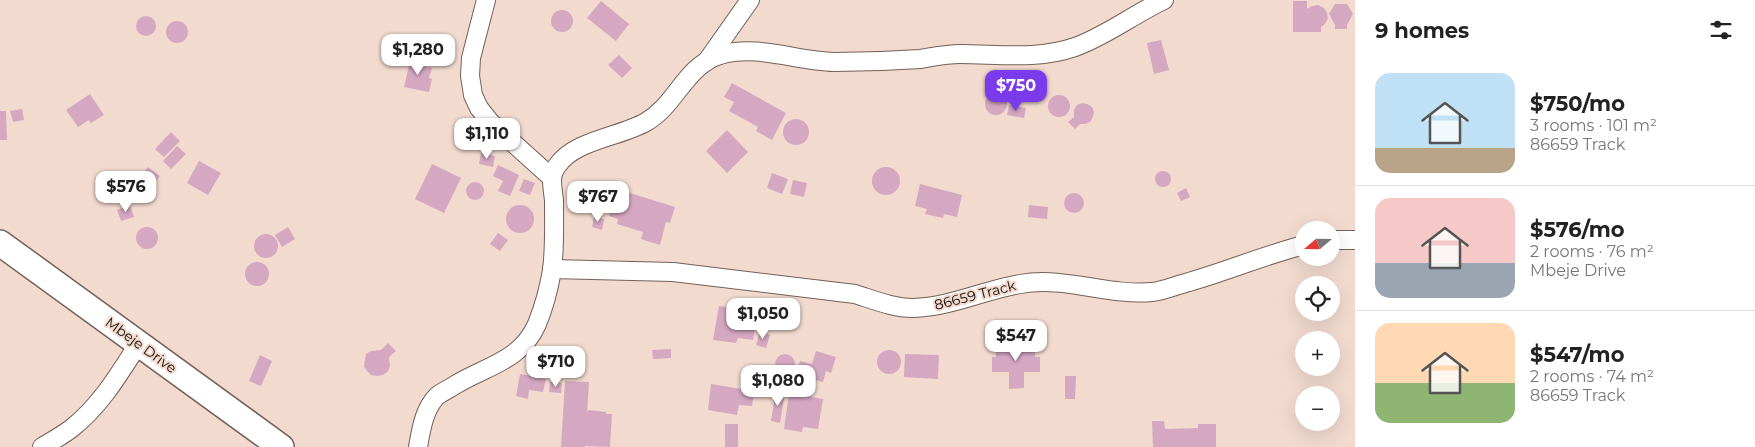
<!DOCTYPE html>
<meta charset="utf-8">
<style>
body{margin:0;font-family:Montserrat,sans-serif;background:#f6f6f6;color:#222;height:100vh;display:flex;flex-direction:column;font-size:19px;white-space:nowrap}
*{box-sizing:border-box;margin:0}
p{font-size:16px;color:#767676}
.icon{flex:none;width:28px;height:28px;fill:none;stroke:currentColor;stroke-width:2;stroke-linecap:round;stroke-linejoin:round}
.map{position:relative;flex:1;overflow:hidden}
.panel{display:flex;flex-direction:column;background:#fff;width:400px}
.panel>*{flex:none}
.needle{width:32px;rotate:250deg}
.controls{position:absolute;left:1295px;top:221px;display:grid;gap:10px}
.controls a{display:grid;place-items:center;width:45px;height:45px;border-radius:50%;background:#fff;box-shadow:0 5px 20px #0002;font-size:25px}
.price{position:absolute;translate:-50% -42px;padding:0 11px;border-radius:10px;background:#fff;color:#222;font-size:16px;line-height:32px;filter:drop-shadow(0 1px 2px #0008)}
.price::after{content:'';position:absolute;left:50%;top:30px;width:15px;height:11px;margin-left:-8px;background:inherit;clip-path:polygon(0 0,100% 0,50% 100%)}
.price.current{background:#7c3aed;color:#fff}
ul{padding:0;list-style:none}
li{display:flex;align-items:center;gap:15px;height:125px;padding:0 20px}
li+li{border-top:1px solid #e0e0e0}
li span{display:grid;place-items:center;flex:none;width:140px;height:100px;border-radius:15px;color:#555}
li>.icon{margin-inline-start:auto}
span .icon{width:60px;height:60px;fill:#fffc;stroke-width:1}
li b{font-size:21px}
h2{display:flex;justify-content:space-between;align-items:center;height:60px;padding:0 20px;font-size:21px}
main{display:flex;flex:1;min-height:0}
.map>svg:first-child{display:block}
.building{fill:#d5a8c2}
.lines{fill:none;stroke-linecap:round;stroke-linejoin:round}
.street-casing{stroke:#746056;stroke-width:20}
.secondary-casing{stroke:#746056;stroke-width:28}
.street{stroke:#fff;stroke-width:18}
.secondary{stroke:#fff;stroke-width:25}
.labels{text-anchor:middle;stroke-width:4;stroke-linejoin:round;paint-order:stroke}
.street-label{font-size:14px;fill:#120b07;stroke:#f2dacf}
</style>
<main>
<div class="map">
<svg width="1355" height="447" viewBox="0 0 1355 447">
<rect width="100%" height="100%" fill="#f2dacf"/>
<g class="building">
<path d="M601 1 629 24 616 41 587 18Z"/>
<path d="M1293 1H1307V9L1312 6 1318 5 1324 8 1327 13 1328 18 1325 24 1321 27V32H1293Z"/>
<path d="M1335 4H1347L1353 14 1347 25V29H1335V25L1329 14Z"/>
<circle cx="562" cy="21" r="11"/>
<circle cx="146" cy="26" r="10"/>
<circle cx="177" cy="32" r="11"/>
<path d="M1161 40 1169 70 1154 74 1147 43Z"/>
<path d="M619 55 632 68 622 78 608 65Z"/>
<path d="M411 57 426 61 425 67 432 68 429 78 432 79 429 92 404 87Z"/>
<path d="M732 83 786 113 772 140 756 131 758 127 729 111 734 102 724 97Z"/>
<circle cx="996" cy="104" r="11"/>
<path d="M90 94 104 115 91 123 89 120 78 127 66 110Z"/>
<circle cx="1059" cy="106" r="11"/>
<path d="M1082 103 1087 104 1092 107 1094 112 1093 117 1090 122 1085 124H1080L1075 129 1068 122 1074 117V110L1077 105Z"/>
<path d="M1009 105 1026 108 1024 118 1007 115Z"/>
<path d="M22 109 24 120 13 122 10 111Z"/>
<path d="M0 111H6L7 140H0Z"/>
<circle cx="796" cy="132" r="13"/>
<path d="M727 130 748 152 727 173 706 151Z"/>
<path d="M171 132 180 141 164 157 155 149Z"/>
<path d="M177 146 186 154 171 169 163 161Z"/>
<path d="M481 153 495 156 493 167 479 164Z"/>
<path d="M199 161 221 173 208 195 187 183Z"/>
<path d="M432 164 461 178 444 213 415 199Z"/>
<path d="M498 165 519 175 510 196 498 191 503 181 493 176Z"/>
<circle cx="886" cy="181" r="14"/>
<path d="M148 167 160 176 152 186 150 185 147 189 149 191 141 200 129 190Z"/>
<circle cx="1163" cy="179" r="8"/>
<path d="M772 173 788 179 782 194 767 188Z"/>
<path d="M524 179 535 183 530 195 519 191Z"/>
<path d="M793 180 807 183 804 197 790 194Z"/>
<circle cx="475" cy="191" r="9"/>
<path d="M920 184 962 195 957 217 944 214 943 218 925 214 927 209 915 206Z"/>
<path d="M1186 188 1190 197 1181 201 1177 193Z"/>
<path d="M617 189 675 207 670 223 666 222 660 245 641 239 643 232 617 224 618 219 609 216Z"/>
<circle cx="1074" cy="203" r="10"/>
<circle cx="520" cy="219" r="14"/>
<path d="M130 205 134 217 121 221 117 210Z"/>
<path d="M1029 205 1048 207 1047 219 1028 217Z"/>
<path d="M594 217 604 219 602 230 592 227Z"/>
<circle cx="147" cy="238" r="11"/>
<path d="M288 227 295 239 282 247 275 235Z"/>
<path d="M498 233 508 240 500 251 490 244Z"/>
<circle cx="266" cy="246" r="12"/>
<circle cx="257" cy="274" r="12"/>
<path d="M719 306 757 312 753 340 738 338 736 343 713 340Z"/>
<path d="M760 332 770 335 766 348 756 345Z"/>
<path d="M388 343 396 351 389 357 390 366 388 371 383 375 377 376 371 375 367 371 364 366 366 354 371 351 381 350Z"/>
<path d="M1003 343H1035V357H1040V372H1024V388L1009 389V372H992V357H996L995 347H1003Z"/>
<path d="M671 349V358L653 359 652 350Z"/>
<circle cx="889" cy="362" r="12"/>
<path d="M816 351 836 357 831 373 826 371 823 382 796 375 800 361 812 364Z"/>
<path d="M905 354 939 355 938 379 904 377Z"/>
<circle cx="785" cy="364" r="10"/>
<path d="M260 355 272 361 261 386 249 381Z"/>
<path d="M520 374 546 379 543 392 529 390 528 399 516 396Z"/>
<path d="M1065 376H1076L1075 399H1065Z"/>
<path d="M565 381 589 382 587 413 588 410 606 412V414H612L610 447 585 446V447H561Z"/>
<path d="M550 382 562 383 561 393 549 392Z"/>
<path d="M711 384 754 391 752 406 739 405 737 415 708 410Z"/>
<path d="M776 391 785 393 780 423 771 421Z"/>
<path d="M789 393 823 399 818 429 803 427 802 432 784 429Z"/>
<path d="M1152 421H1164L1165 429 1198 428V424H1216V447H1153Z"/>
<rect x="725" y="424" width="13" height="23"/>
</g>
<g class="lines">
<defs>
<g id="street">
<path d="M486 0 471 58 470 76 473 95 479 108 491 123 552 178"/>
<path d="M707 61 750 0"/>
<path d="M1331 240H1355"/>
<path d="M552 269 673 272 855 294C874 300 893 308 913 308 951 307 984 290 1020 284 1065 276 1108 296 1152 292 1164 291 1177 285 1189 282 1227 271 1265 255 1304 245"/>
<path d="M42 447C52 441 63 435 72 428 101 405 119 374 139 343"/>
<path d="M418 447C421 430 424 409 437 396 442 392 449 389 455 385 486 366 521 361 537 324 544 307 549 288 552 270 555 247 554 223 554 200 553 193 552 186 552 180 552 175 554 170 557 166 574 140 620 137 646 122 676 105 685 66 720 55 758 44 795 61 834 62 862 62 891 61 920 59 933 57 946 54 960 54 998 54 1038 60 1075 47 1106 36 1134 14 1164 0"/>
</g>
<path id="secondary" d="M0 243 281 447"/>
</defs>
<use href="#street" class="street-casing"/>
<use href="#secondary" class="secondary-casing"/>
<use href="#street" class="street"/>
<use href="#secondary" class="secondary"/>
</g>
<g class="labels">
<g class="street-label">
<text transform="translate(975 295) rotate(-14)" y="5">86659 Track</text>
<text transform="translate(141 345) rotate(36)" y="5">Mbeje Drive</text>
</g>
</g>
</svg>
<div class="controls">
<a><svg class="needle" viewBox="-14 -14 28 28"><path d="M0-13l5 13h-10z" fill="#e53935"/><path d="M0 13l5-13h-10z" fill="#767676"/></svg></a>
<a><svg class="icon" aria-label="locate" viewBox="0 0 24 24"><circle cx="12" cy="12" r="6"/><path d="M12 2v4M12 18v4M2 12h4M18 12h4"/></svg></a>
<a>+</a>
<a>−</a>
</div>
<b class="price" style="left:418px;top:76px">$1,280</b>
<b class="price current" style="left:1016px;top:112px">$750</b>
<b class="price" style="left:487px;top:160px">$1,110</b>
<b class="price" style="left:126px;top:213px">$576</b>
<b class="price" style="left:598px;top:223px">$767</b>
<b class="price" style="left:763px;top:340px">$1,050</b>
<b class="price" style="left:1016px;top:362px">$547</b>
<b class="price" style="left:556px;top:388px">$710</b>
<b class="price" style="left:778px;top:407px">$1,080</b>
</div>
<section class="panel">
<h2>9 homes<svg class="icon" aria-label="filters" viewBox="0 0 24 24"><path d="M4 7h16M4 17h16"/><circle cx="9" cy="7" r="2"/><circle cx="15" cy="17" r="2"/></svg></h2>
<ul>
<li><span style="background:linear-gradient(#bfe0f5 75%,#b9a48a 0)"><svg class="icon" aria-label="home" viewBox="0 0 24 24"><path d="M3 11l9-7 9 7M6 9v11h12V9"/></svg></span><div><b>$750/mo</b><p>3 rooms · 101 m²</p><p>86659 Track</p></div></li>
<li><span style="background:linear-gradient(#f6c9c9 65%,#9aa5b1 0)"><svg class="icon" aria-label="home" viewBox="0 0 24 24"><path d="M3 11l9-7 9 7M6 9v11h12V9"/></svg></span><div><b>$576/mo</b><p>2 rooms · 76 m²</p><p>Mbeje Drive</p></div></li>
<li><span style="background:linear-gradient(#ffd9b3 60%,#8fb573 0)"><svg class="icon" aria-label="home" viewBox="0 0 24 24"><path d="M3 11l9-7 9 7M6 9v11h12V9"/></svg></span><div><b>$547/mo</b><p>2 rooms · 74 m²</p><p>86659 Track</p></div></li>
</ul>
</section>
</main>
